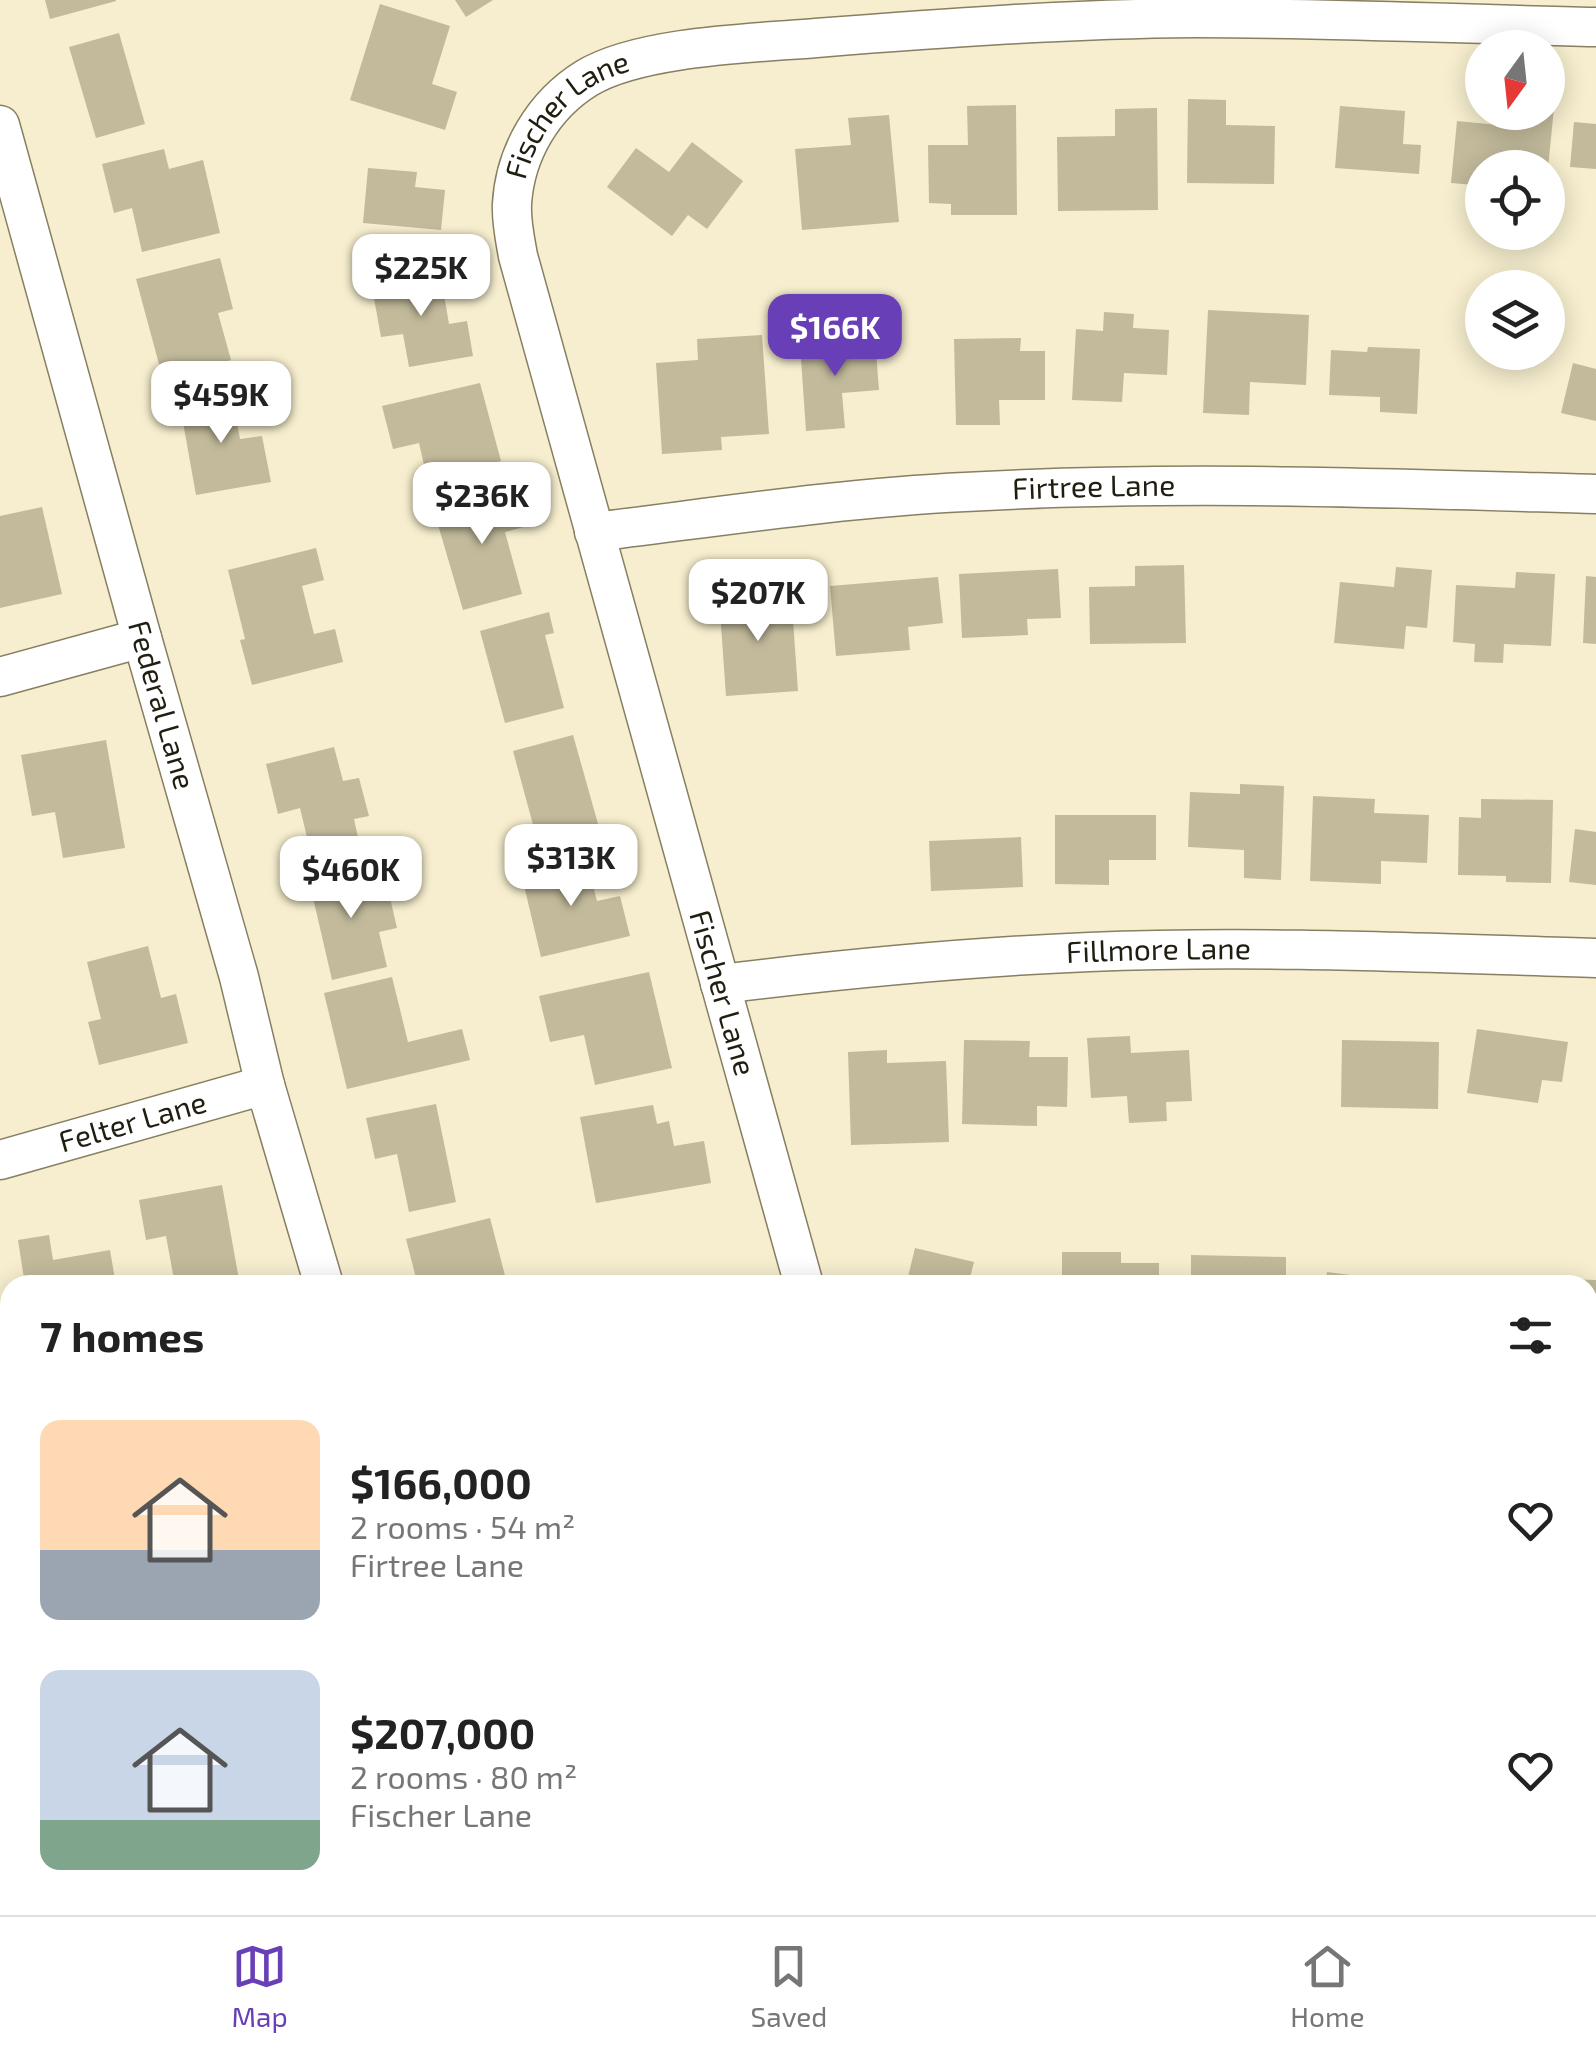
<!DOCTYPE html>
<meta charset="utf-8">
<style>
body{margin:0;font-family:"Exo 2",sans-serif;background:#f2f2f2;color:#222;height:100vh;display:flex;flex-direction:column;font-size:38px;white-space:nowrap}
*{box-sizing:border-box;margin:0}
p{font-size:32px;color:#767676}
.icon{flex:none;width:55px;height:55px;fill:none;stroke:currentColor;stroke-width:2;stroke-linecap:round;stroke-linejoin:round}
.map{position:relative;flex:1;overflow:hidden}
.panel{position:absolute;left:0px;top:1275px;width:1598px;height:640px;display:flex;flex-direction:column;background:#fff;border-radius:30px 30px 0 0;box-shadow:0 5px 25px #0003}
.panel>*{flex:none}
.needle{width:65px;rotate:195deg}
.fabs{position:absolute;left:1465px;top:30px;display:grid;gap:20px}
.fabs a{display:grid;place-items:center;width:100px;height:100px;border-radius:50%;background:#fff;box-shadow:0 5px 25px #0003;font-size:50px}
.price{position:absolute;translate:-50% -85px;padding:0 22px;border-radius:20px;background:#fff;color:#222;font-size:32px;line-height:65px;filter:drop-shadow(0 2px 5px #0008)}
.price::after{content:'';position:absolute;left:50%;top:60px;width:30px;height:22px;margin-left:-15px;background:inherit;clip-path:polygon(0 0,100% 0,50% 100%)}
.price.selected{background:#683fb7;color:#fff}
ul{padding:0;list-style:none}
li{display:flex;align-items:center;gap:30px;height:250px;padding:0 40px}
li span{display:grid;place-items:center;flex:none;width:280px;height:200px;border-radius:20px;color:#555}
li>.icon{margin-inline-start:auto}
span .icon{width:120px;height:120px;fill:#fffc;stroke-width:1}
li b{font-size:42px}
h2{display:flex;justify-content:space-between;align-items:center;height:120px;padding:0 40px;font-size:42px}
.menu{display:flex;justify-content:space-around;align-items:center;height:140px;border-top:2px solid #e0e0e0;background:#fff;font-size:28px;color:#767676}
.menu a{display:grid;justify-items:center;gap:5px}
.menu .selected{color:#683fb7}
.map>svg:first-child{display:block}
.building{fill:#c2ba9b}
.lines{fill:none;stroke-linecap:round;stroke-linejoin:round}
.minor-casing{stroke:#877f62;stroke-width:41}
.minor{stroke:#fff;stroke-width:38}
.labels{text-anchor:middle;stroke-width:9;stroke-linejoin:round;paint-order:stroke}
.street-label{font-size:30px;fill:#201d11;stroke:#fff}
</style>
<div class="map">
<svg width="1596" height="1915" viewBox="0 0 1596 1915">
<rect width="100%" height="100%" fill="#f6eece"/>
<g class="building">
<path d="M45 0H116V1L50 19Z"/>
<path d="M455 0H493L466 17Z"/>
<path d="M380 4 450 26 432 84 457 92 445 130 350 100Z"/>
<path d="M119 33 145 124 96 138 69 47Z"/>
<path d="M1188 99 1226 100V125L1275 126 1274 184 1187 183Z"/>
<path d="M1016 105 1017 215H951V204L929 203 928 145H968L967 106Z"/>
<path d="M1340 106 1405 111 1403 144 1421 145 1419 174 1335 168Z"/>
<path d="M1548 107 1554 108 1548 168H1482V200L1473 199 1475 185 1451 183 1457 121 1508 126 1509 112H1548Z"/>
<path d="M1157 108 1158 210 1058 211 1057 137 1115 136V109Z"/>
<path d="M889 115 899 222 802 230 795 149 851 145 848 118Z"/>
<path d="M1574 122 1596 124V169L1570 167Z"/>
<path d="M692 142 743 181 707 229 688 215 672 236 607 187 636 148 669 172Z"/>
<path d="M164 149 169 169 203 160 220 233 142 252 132 208 114 213 102 164Z"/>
<path d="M368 168 417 172 415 187 445 190 441 230 363 223Z"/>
<path d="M220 258 233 309 218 313 231 360 163 379 136 279Z"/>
<path d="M440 271 449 324 467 321 473 356 409 367 403 334 381 337 371 282Z"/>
<path d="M1208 310 1309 315 1306 385 1250 382 1249 415 1203 413Z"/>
<path d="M1104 312 1134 314 1133 328 1169 330 1167 375 1124 373 1122 402 1072 400 1076 329 1103 331Z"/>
<path d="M762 335 769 434 721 437 722 450 662 454 656 363 698 360 697 339Z"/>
<path d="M1021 338 1020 351H1045V400H999L1000 425H956L954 339Z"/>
<path d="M875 339 879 390 842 393 845 428 806 431 800 344Z"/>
<path d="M1368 347 1420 349 1417 414 1380 412V397L1329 395 1331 350 1367 352Z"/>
<path d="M1573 363 1596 369V421L1561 413Z"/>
<path d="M480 383 501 461 427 478 419 443 393 449 382 406Z"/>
<path d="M231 391 240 439 262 436 271 482 196 495 179 400Z"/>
<path d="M517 488 527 526 505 532 522 594 463 610 434 511Z"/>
<path d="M42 507 62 594 0 608V516Z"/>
<path d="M316 548 324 580 302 586 314 634 335 629 343 662 252 685 240 640 245 639 228 570Z"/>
<path d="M1184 565 1186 643 1090 644 1089 587 1135 586V566Z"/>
<path d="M1396 567 1432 570 1427 628 1406 626 1404 649 1334 643 1340 582 1394 587Z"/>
<path d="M1058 569 1061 618 1027 619 1028 635 962 638 959 574Z"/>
<path d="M1516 572 1555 574 1551 646 1504 644 1503 663 1474 662 1475 644 1453 642 1456 585 1515 588Z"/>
<path d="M1586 576 1596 577V644L1583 643Z"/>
<path d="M938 577 943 623 908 627 910 650 836 656 830 586Z"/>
<path d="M791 592 798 691 726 696 719 597Z"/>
<path d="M549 612 554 633 545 635 564 708 505 723 480 631Z"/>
<path d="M573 735 600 831 539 847 513 751Z"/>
<path d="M106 740 125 848 63 858 55 812 32 816 21 755Z"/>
<path d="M334 747 343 781 359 778 369 816 354 819 359 842 311 854 300 808 278 814 266 764Z"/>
<path d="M1240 784 1284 786 1281 880 1244 878V850L1188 847 1190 792 1240 794Z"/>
<path d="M1313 796 1375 799 1374 813 1429 815 1427 863 1381 861V884L1310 881Z"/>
<path d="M1481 799 1553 800 1551 883 1506 882V876L1458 875 1459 817 1481 818Z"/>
<path d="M1055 815H1156V860H1109V885L1055 884Z"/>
<path d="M1575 829 1596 832V885L1569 882Z"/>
<path d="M1021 837 1023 887 931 891 929 841Z"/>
<path d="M586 858 597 901 620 896 630 936 541 957 521 873Z"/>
<path d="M360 864 367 894 388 889 397 928 379 932 387 967 332 980 308 876Z"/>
<path d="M148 946 161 998 176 994 188 1043 99 1065 88 1022 101 1019 87 962Z"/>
<path d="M649 972 672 1068 595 1085 584 1035 550 1042 539 996Z"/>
<path d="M392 977 408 1042 462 1029 470 1060 347 1089 324 993Z"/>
<path d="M1477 1029 1568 1042 1562 1082 1542 1080 1538 1103 1467 1093Z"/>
<path d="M1130 1036 1131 1053 1189 1050 1192 1101 1166 1102 1167 1121 1129 1123 1127 1096 1091 1098 1087 1038Z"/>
<path d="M964 1040 1030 1041 1029 1057H1068L1067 1107 1037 1106V1126L962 1124Z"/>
<path d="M1342 1040 1439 1042 1438 1109 1341 1107Z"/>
<path d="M887 1050V1063L946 1061 949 1142 851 1145 848 1052Z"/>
<path d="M436 1104 456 1202 409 1212 397 1154 375 1159 366 1118Z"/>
<path d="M653 1105 657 1124 669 1121 674 1146 704 1141 711 1183 596 1203 580 1117Z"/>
<path d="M222 1185 240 1285H175L166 1236 146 1240 139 1200Z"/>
<path d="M490 1218 507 1283 498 1285H412L410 1279 416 1278 406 1239Z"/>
<path d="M49 1235 53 1260 110 1250 116 1285H25L18 1240Z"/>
<path d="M915 1248 974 1262 970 1278 994 1285H906Z"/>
<path d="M1062 1252H1121V1263H1159V1285H1062Z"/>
<path d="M1191 1255 1286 1257V1285H1191Z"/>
<path d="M1327 1272 1412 1283V1285H1326Z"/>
<path d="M1567 1279 1596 1280V1340H1588V1285H1567Z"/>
<path d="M10 1488V1567L0 1570V1491Z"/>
<path d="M1588 1725 1596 1727 1595 1785H1588Z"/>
<path d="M10 1728V1796L0 1798V1731Z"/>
<path d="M185 1905H197L200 1915H166L165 1910Z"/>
<path d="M259 1905H361L363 1915H261Z"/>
<path d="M388 1905H486L489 1915H390Z"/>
</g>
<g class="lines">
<defs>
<g id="minor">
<path id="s1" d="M0 125 142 638 239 977 265 1085 324 1285"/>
<path id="s2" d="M594 532C717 517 841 498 965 492 1175 480 1385 488 1596 494"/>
<path d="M0 677 142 638"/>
<path id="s3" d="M720 984C843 969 965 957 1089 952 1258 945 1427 953 1596 958"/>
<path id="s4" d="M0 1160 265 1085"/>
<path id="s5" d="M804 1285 518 256C515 239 511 221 512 204 515 153 543 105 587 78 640 46 754 43 816 38 942 28 1068 19 1195 18 1328 18 1462 24 1596 27"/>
<path d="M1588 1423 1596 1424"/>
<path d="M0 1646 10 1643"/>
<path d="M865 1915 936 1905"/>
<path d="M1568 1915 1569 1905"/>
</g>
</defs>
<use href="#minor" class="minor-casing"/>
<use href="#minor" class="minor"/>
</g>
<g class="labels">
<g class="street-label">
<text dy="10" stroke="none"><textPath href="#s5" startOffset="1232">Fischer Lane</textPath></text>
<text dy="10" stroke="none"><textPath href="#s2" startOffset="502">Firtree Lane</textPath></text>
<text dy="10" stroke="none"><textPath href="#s1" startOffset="602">Federal Lane</textPath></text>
<text dy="10" stroke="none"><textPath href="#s3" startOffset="440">Fillmore Lane</textPath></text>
<text transform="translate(722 993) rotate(74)" y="10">Fischer Lane</text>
<text dy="10" stroke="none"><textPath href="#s4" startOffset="138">Felter Lane</textPath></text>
</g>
</g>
</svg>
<div class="fabs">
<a><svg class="needle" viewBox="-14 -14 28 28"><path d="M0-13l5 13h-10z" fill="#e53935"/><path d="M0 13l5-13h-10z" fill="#767676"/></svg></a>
<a><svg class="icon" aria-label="locate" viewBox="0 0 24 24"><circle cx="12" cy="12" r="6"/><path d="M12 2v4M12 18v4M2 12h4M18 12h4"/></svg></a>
<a><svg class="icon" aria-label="layers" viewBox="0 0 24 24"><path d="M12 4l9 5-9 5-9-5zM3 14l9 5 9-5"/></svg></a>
</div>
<b class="price" style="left:421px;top:319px">$225K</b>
<b class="price selected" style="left:835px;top:379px">$166K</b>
<b class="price" style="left:221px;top:446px">$459K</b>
<b class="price" style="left:482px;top:547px">$236K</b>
<b class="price" style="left:758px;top:644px">$207K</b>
<b class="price" style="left:571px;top:909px">$313K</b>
<b class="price" style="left:351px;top:921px">$460K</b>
<section class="panel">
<h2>7 homes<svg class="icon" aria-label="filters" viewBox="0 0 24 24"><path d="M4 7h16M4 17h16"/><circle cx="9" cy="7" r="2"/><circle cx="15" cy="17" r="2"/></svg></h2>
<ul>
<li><span style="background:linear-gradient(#ffd9b3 65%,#9aa5b1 0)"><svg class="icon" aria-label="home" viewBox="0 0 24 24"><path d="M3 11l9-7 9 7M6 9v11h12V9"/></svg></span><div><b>$166,000</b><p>2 rooms · 54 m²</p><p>Firtree Lane</p></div><svg class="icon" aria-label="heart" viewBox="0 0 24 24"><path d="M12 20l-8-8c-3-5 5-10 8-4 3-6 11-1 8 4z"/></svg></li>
<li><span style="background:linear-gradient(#c9d6e8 75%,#7fa58c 0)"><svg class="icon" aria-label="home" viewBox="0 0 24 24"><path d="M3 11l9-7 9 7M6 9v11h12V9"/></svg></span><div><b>$207,000</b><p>2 rooms · 80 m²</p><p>Fischer Lane</p></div><svg class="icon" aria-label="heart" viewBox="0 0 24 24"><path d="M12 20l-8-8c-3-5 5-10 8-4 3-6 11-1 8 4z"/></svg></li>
</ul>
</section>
</div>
<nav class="menu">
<a class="selected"><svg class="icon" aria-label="map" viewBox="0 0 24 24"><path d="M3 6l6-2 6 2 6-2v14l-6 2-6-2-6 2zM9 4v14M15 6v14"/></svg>Map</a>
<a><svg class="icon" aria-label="saved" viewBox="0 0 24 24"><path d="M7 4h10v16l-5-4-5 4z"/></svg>Saved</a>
<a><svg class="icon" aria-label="home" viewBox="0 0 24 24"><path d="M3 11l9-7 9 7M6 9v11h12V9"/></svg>Home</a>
</nav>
